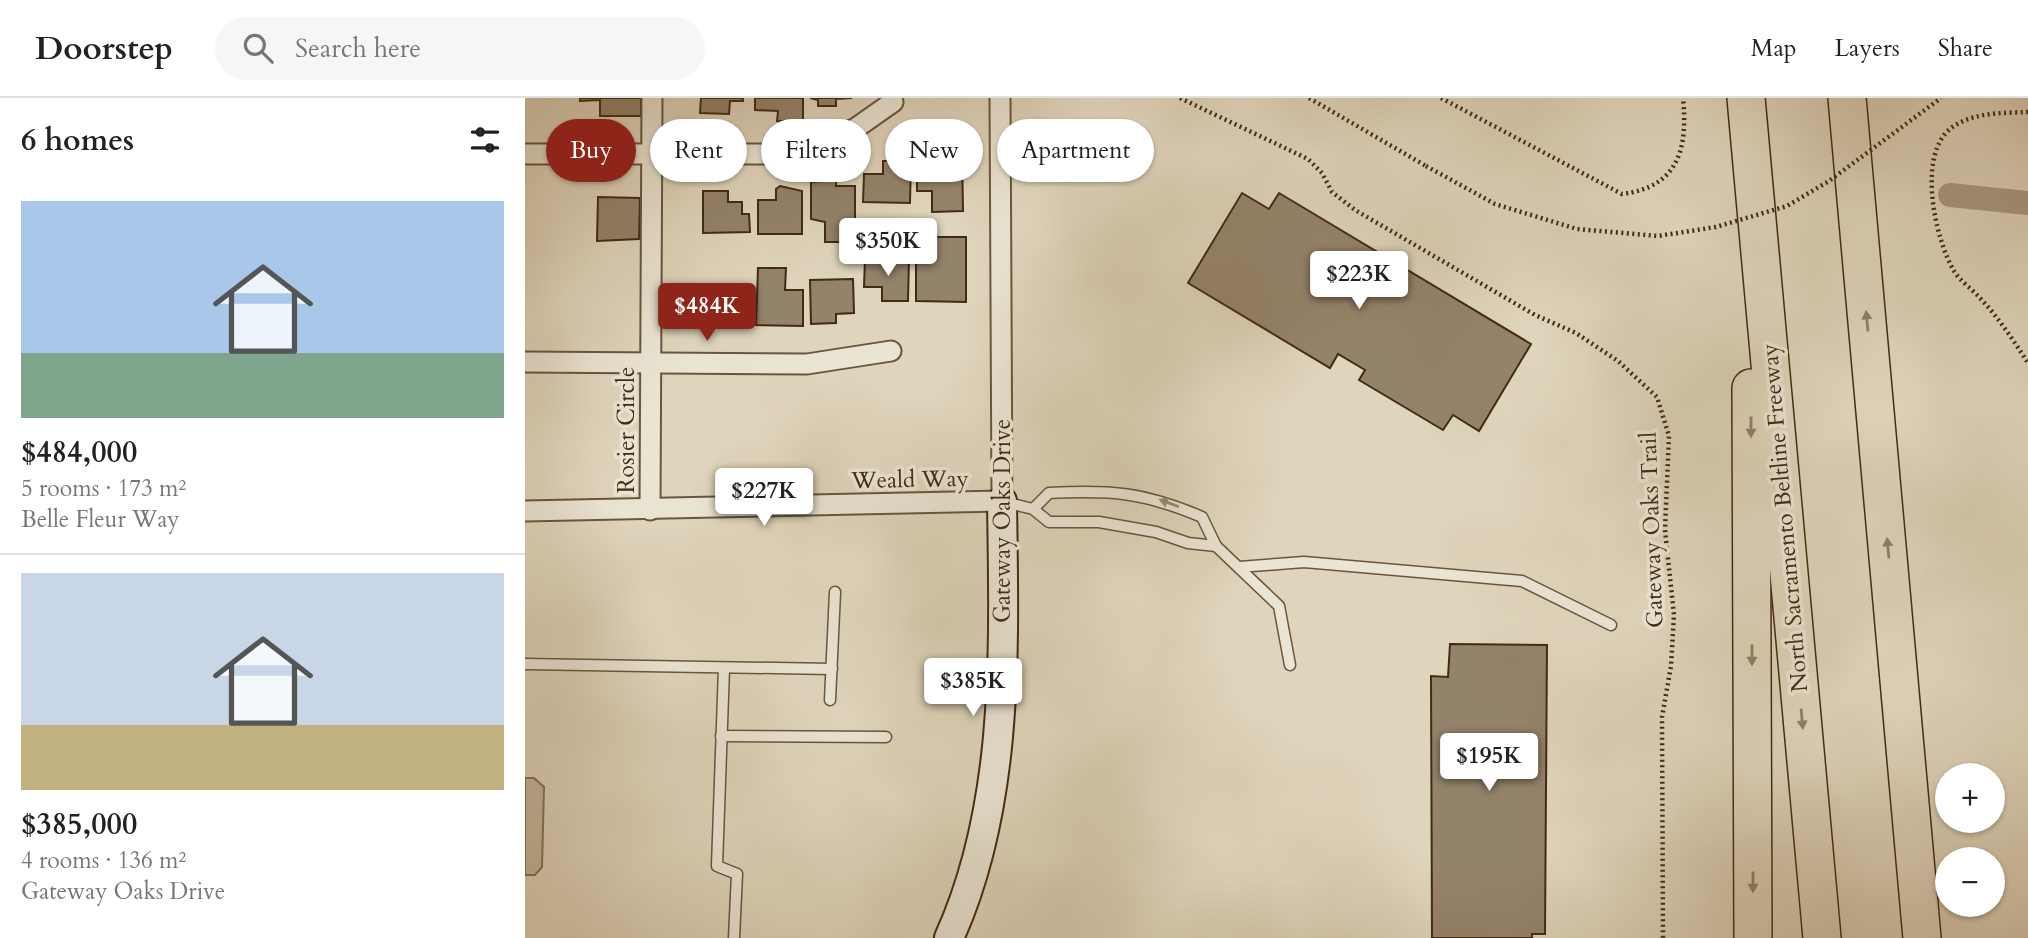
<!DOCTYPE html>
<meta charset="utf-8">
<style>
body{margin:0;font-family:Cardo,serif;background:#f6f6f6;color:#222;height:100vh;display:flex;flex-direction:column;font-size:26px;white-space:nowrap}
*{box-sizing:border-box;margin:0}
p{font-size:23px;color:#767676}
.icon{flex:none;width:38px;height:38px;fill:none;stroke:currentColor;stroke-width:2;stroke-linecap:round;stroke-linejoin:round}
.map{position:relative;flex:1;overflow:hidden}
.panel{display:flex;flex-direction:column;background:#fff;width:525px}
.panel>*{flex:none}
.guide{position:absolute;left:21px;top:21px;width:665px;height:63px;display:flex;gap:14px}
.buttons{position:absolute;left:1410px;top:665px;display:grid;gap:14px}
.buttons a{display:grid;place-items:center;width:70px;height:70px;border-radius:50%;background:#fff;box-shadow:0 2px 5px #0004;font-size:35px}
.price{position:absolute;translate:-50% -60px;padding:0 16px;border-radius:7px;background:#fff;color:#222;font-size:23px;line-height:46px;filter:drop-shadow(0 2px 4px #0008)}
.price::after{content:'';position:absolute;left:50%;top:42px;width:21px;height:16px;margin-left:-10px;background:inherit;clip-path:polygon(0 0,100% 0,50% 100%)}
.price.selected{background:#8f2418;color:#fff}
ul{padding:0;list-style:none}
li{display:grid;align-content:center;gap:14px;height:371px;padding:0 21px}
li+li{border-top:2px solid #e0e0e0}
li span{display:grid;place-items:center;height:217px;border-radius:0px;color:#555}
li>.icon{margin-inline-start:auto}
span .icon{width:126px;height:126px;fill:#fffc;stroke-width:1}
li b{font-size:30px}
h2{display:flex;justify-content:space-between;align-items:center;height:84px;padding:0 21px;font-size:30px}
.chip{padding:0 24px;border-radius:32px;background:#fff;box-shadow:0 2px 5px #0004;font-size:24px;line-height:63px}
.chip.selected{background:#8f2418;color:#fff}
header{display:flex;align-items:center;gap:42px;box-sizing:border-box;height:98px;padding:0 35px;background:#fff;border-bottom:2px solid #e0e0e0}
header strong{font-size:33px}
nav{display:flex;gap:38px;margin-inline-start:auto;font-size:24px}
.search{width:490px;height:63px;background:#f6f6f6;display:flex;align-items:center;gap:18px;box-sizing:border-box;padding:0 24px;border-radius:38px;color:#767676;font-size:26px}
main{display:flex;flex:1;min-height:0}
.map>svg:first-child{display:block}
.green{fill:#c4b89f;stroke:#837259;stroke-width:2}
.lines{fill:none;stroke-linecap:round;stroke-linejoin:round}
.canal{stroke:#aa9b83;stroke-width:24}
.building{fill:#94836b;stroke:#422b13;stroke-width:2}
.lane-casing{stroke:#69563d;stroke-width:13}
.street-casing{stroke:#69563d;stroke-width:23}
.secondary-casing{stroke:#422b13;stroke-width:32}
.highway-casing{stroke:#422b13;stroke-width:40}
.path{stroke:#422b13;stroke-width:4.5;stroke-dasharray:2 3.5;stroke-linecap:butt}
.lane{stroke:#eae4d3;stroke-width:10}
.street{stroke:#eae4d3;stroke-width:19}
.secondary{stroke:#eae4d3;stroke-width:28}
.highway{stroke:#dfd5bc;stroke-width:37}
.path-bridge{stroke:#422b13;stroke-width:4.5;stroke-dasharray:2 3.5;stroke-linecap:butt}
.oneway{fill:#908068}
.oneway2{fill:#968873}
.labels{text-anchor:middle;stroke-width:7;stroke-linejoin:round;paint-order:stroke}
.street-label{font-size:23px;fill:#422b13;stroke:#eae4d3}
</style>
<header>
<strong>Doorstep</strong>
<div class="search"><svg class="icon" aria-label="search" viewBox="0 0 24 24"><circle cx="10" cy="10" r="6"/><path d="M15 15l6 6"/></svg>Search here</div>
<nav><a>Map</a><a>Layers</a><a>Share</a></nav>
</header>
<main>
<section class="panel">
<h2>6 homes<svg class="icon" aria-label="filters" viewBox="0 0 24 24"><path d="M4 7h16M4 17h16"/><circle cx="9" cy="7" r="2"/><circle cx="15" cy="17" r="2"/></svg></h2>
<ul>
<li><span style="background:linear-gradient(#a9c7e8 70%,#7fa58c 0)"><svg class="icon" aria-label="home" viewBox="0 0 24 24"><path d="M3 11l9-7 9 7M6 9v11h12V9"/></svg></span><div><b>$484,000</b><p>5 rooms · 173 m²</p><p>Belle Fleur Way</p></div></li>
<li><span style="background:linear-gradient(#c9d6e8 70%,#c2b280 0)"><svg class="icon" aria-label="home" viewBox="0 0 24 24"><path d="M3 11l9-7 9 7M6 9v11h12V9"/></svg></span><div><b>$385,000</b><p>4 rooms · 136 m²</p><p>Gateway Oaks Drive</p></div></li>
</ul>
</section>
<div class="map">
<svg width="1503" height="840" viewBox="0 0 1503 840">
<rect width="100%" height="100%" fill="#dfd5bc"/>
<filter id="stains"><feTurbulence type="fractalNoise" baseFrequency=".00286" numOctaves="4"/><feColorMatrix values="0 0 0 0 .2 0 0 0 0 .09 0 0 0 0 .02 0 0 0 .5 -.17"/></filter>
<radialGradient id="worn" r=".72"><stop offset=".6" stop-color="#630" stop-opacity="0"/><stop offset="1" stop-color="#630" stop-opacity=".3"/></radialGradient>
<path class="green" d="M0 680H9L19 689 17 769 10 777H0Z"/>
<g class="lines">
<path class="canal" d="M1425 97 1503 105"/>
</g>
<g class="building">
<path d="M55 0H116V18H75V2L55 3Z"/>
<path d="M176 0H218V3H205L204 16 175 15Z"/>
<path d="M230 0H278V24L252 23 253 13 230 12Z"/>
<path d="M285 0H327L311 1V8H293V2Z"/>
<path d="M392 53H437L438 113 407 114V93H392Z"/>
<path d="M358 63H386L385 105 338 104 339 76H358Z"/>
<path d="M311 82V88H330V144H300V124L286 121V84Z"/>
<path d="M255 88 277 93V136H233V102H251V91Z"/>
<path d="M178 93H203V104H217V116H224L225 134 178 135Z"/>
<path d="M717 95 744 111 754 95 1006 246 954 333 928 317 918 332 834 282 840 272 813 256 805 270 663 185Z"/>
<path d="M73 99 115 100 114 141 72 143Z"/>
<path d="M410 139H441V204L391 203V158H410Z"/>
<path d="M340 160 384 161 383 203H357V189H339Z"/>
<path d="M233 170H261L260 192H278V228L231 227Z"/>
<path d="M328 181 329 215 311 216V225L286 226 285 182Z"/>
<path d="M224 187 223 207H216V216L204 217 203 227H177L178 188Z"/>
<path d="M925 546 1022 547 1020 836H1007V840H907L906 578 923 579Z"/>
</g>
<g class="lines">
<defs>
<g id="lane">
<path d="M479 404 508 411 524 424H574L631 434 663 445 691 448"/>
<path d="M508 411 524 395C587 392 618 394 677 419L691 448 754 508 765 567"/>
<path d="M714 469 779 464 997 483 1086 527"/>
<path d="M0 566 307 571"/>
<path d="M199 570 192 768 212 776 209 840"/>
<path d="M305 602 310 494"/>
<path d="M196 638 361 639"/>
</g>
<g id="street">
<path d="M0 56H245L299 45 331 30 368 4"/>
<path d="M0 264 282 266 366 253"/>
<path d="M125 412 127 0"/>
<path d="M0 413 477 403 475 0"/>
</g>
<path id="secondary" d="M424 840C485 706 479 548 477 403"/>
<g id="highway">
<path d="M1221 0 1297 840"/>
<path d="M1322 0 1397 840"/>
<path d="M1226 290 1228 840"/>
</g>
</defs>
<use href="#lane" class="lane-casing"/>
<use href="#street" class="street-casing"/>
<use href="#secondary" class="secondary-casing"/>
<use href="#highway" class="highway-casing"/>
<g class="path">
<path d="M655 0 783 61 797 75 807 94 830 112 1010 217 1051 235 1093 263 1132 299 1144 338 1140 432 1149 517 1146 568 1137 619 1138 840"/>
<path d="M784 0 901 68"/>
<path d="M916 0 1097 96C1154 89 1163 50 1158 0"/>
<path d="M1503 14C1478 15 1446 14 1425 31 1392 58 1410 141 1429 173 1435 183 1447 191 1455 200 1473 219 1489 243 1503 265"/>
</g>
<use href="#lane" class="lane"/>
<use href="#street" class="street"/>
<use href="#secondary" class="secondary"/>
<use href="#highway" class="highway"/>
<path class="path-bridge" d="M901 68 970 106 1052 131 1133 138 1191 129 1262 108 1304 83 1416 0"/>
</g>
<defs><path id="oneway-solid" d="M-6-.8H1V-3.2L6.5 0L1 3.2V.8H-6Z" transform="scale(1.75)"/></defs>
<g class="oneway">
<use href="#oneway-solid" transform="translate(1342 223) rotate(-95)"/>
<use href="#oneway-solid" transform="translate(1226 329) rotate(90)"/>
<use href="#oneway-solid" transform="translate(1363 450) rotate(-95)"/>
<use href="#oneway-solid" transform="translate(1227 557) rotate(90)"/>
<use href="#oneway-solid" transform="translate(1277 621) rotate(85)"/>
<use href="#oneway-solid" transform="translate(1228 784) rotate(90)"/>
</g>
<use class="oneway2" href="#oneway-solid" transform="translate(644 405) rotate(-159)"/>
<g class="labels">
<g class="street-label">
<text transform="translate(101 332) rotate(-90)" y="8">Rosier Circle</text>
<text transform="translate(385 381) rotate(-1)" y="8">Weald Way</text>
<text transform="translate(1259 420) rotate(-95)" y="8">North Sacramento Beltline Freeway</text>
<text transform="translate(477 423) rotate(-90)" y="8">Gateway Oaks Drive</text>
<text transform="translate(1126 432) rotate(-92)" y="8">Gateway Oaks Trail</text>
</g>
</g>
<rect width="100%" height="100%" filter="url(#stains)"/>
<rect width="100%" height="100%" fill="url(#worn)"/>
</svg>
<div class="buttons">
<a>+</a>
<a>−</a>
</div>
<b class="price" style="left:363px;top:180px">$350K</b>
<b class="price" style="left:834px;top:213px">$223K</b>
<b class="price selected" style="left:182px;top:245px">$484K</b>
<b class="price" style="left:239px;top:430px">$227K</b>
<b class="price" style="left:448px;top:620px">$385K</b>
<b class="price" style="left:964px;top:695px">$195K</b>
<div class="guide">
<a class="chip selected">Buy</a>
<a class="chip">Rent</a>
<a class="chip">Filters</a>
<a class="chip">New</a>
<a class="chip">Apartment</a>
</div>
</div>
</main>
